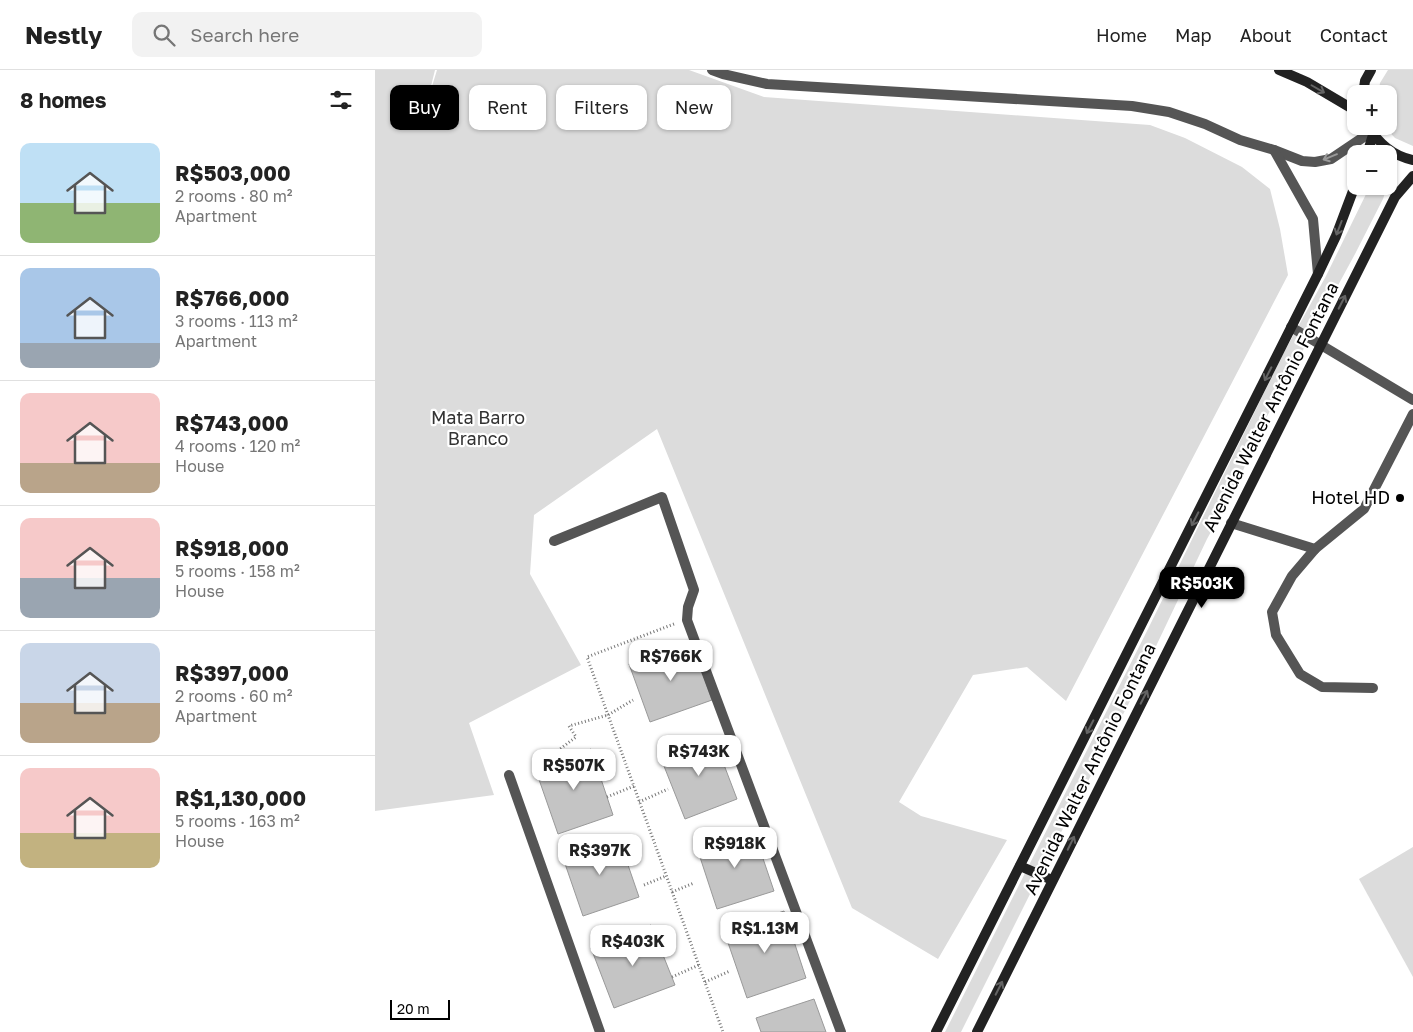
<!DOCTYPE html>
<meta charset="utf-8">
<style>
body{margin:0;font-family:"Golos Text",sans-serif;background:#f2f2f2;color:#222;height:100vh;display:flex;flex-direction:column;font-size:19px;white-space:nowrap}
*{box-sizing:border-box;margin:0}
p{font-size:16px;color:#767676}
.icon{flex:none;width:28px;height:28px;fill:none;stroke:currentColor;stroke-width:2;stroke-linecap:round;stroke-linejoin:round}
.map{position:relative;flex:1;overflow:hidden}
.panel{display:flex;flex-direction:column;background:#fff;width:375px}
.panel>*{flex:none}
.top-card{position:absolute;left:15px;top:15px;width:475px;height:45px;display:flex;gap:10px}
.tools{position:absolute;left:972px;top:15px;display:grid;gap:10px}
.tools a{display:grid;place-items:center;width:50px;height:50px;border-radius:10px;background:#fff;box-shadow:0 1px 4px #0004;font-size:25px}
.scale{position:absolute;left:15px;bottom:12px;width:60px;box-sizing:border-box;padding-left:5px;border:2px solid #000;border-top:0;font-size:14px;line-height:18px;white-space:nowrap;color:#000;-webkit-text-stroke:4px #fff;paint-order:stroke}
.price{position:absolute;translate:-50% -42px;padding:0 11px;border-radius:10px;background:#fff;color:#222;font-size:16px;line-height:32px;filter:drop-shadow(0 1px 2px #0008)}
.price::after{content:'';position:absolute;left:50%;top:30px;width:15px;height:11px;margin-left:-8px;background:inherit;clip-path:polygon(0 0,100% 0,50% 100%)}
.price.active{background:#000;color:#fff}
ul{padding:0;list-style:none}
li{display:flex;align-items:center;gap:15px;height:125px;padding:0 20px}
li+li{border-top:1px solid #e0e0e0}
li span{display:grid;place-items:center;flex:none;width:140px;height:100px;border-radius:10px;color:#555}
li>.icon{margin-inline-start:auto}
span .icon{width:60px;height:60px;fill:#fffc;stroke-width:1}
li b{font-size:21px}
h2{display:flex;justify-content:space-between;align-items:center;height:60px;padding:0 20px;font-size:21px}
.pill{padding:0 18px;border-radius:10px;background:#fff;box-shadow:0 1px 4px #0004;font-size:18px;line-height:45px}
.pill.active{background:#000;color:#fff}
header{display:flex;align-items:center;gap:30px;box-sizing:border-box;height:70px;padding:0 25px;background:#fff;border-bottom:1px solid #e0e0e0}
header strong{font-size:24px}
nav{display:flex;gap:28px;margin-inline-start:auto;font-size:18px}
.search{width:350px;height:45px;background:#f2f2f2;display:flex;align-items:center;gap:12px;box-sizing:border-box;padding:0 18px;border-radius:10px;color:#767676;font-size:19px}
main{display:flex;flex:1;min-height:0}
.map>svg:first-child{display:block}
.green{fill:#dcdcdc}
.building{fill:#c4c4c4;stroke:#999}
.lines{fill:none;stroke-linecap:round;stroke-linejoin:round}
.path{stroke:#777;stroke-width:3;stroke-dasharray:1 2.5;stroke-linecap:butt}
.service{stroke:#555;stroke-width:10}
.minor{stroke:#555;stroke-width:10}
.tertiary{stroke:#555;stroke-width:10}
.secondary{stroke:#222;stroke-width:10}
.oneway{stroke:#646464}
.oneway2{stroke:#999}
.poi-dot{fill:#000;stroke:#fff;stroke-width:2}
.labels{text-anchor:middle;stroke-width:4.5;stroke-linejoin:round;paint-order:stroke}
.street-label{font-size:18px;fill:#000;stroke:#fff}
.park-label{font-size:18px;fill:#333;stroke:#fff}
.poi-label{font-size:18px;fill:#000;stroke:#fff;text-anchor:end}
</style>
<header>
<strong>Nestly</strong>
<div class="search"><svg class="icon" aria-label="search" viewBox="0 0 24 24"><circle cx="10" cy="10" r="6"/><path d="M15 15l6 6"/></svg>Search here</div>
<nav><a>Home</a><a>Map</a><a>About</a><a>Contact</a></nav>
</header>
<main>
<section class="panel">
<h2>8 homes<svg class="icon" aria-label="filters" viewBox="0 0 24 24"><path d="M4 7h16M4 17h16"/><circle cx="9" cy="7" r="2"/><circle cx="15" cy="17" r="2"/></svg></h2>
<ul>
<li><span style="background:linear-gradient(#bfe0f5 60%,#8fb573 0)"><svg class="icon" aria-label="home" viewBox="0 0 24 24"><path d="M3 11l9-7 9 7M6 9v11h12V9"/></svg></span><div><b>R$503,000</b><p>2 rooms · 80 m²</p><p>Apartment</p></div></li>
<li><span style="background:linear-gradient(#a9c7e8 75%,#9aa5b1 0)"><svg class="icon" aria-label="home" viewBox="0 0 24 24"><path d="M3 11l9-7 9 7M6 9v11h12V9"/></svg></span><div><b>R$766,000</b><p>3 rooms · 113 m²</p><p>Apartment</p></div></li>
<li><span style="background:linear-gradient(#f6c9c9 70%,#b9a48a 0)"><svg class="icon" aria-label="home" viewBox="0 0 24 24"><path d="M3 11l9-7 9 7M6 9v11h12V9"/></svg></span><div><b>R$743,000</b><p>4 rooms · 120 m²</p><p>House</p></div></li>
<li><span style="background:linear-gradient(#f6c9c9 60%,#9aa5b1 0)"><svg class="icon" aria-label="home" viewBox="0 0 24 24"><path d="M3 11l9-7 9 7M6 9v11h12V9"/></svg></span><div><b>R$918,000</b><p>5 rooms · 158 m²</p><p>House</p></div></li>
<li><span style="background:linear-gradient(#c9d6e8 60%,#b9a48a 0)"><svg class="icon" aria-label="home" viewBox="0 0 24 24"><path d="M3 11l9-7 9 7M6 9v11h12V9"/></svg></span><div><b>R$397,000</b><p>2 rooms · 60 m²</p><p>Apartment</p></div></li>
<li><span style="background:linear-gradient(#f6c9c9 65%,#c2b280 0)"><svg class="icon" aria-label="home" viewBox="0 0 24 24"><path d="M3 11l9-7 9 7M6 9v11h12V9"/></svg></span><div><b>R$1,130,000</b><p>5 rooms · 163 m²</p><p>House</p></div></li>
</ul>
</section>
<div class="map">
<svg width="1038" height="962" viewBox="0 0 1038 962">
<rect width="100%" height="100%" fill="#fff"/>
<g class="green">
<path d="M0 0H60L51 36 62 0H314L389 27 775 55 810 68 867 97 895 119 905 159 913 205 691 631 652 597 598 605 524 732 546 746 632 770 563 889 477 838 282 359 159 445 155 504 206 595 94 653 119 725 0 741Z"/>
<path d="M1013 0H1038V76L1020 68 1009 56H1014V24H1003L1005 13Z"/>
<path d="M995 116 1007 117 1010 123 1008 129 980 184 889 352 860 419 832 469 753 635 683 768 586 962H570L773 559 908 284 951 206Z"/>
<path d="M1038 777V907L984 809Z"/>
</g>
<g class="building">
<path d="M317 573 337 630 275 652 254 594Z"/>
<path d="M338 666 362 729 310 749 285 686Z"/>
<path d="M216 679 238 745 183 764 160 698Z"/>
<path d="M378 759 399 821 342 839 322 778Z"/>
<path d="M243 766 264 827 208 846 187 785Z"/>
<path d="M409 841 431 908 372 928 349 861Z"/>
<path d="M276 855 300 915 239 938 216 878Z"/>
<path d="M439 929 451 962H386L381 948Z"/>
</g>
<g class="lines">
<g class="path">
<path d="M299 554 212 587 348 962"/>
<path d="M177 685 201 667 194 656 233 645 258 630"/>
<path d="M232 727 259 716"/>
<path d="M264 732 293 719"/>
<path d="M269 815 291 806"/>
<path d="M297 822 319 813"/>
<path d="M297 907 324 895"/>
<path d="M330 912 355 901"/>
</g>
<g class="service">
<path d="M916 257 1038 330"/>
<path d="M856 453 940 479"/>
<path d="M998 618 947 617 925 604 901 565 897 542 917 506 940 479 989 439 1038 344"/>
</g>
<g class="minor">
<path d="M179 471 287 427 319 520 313 537 312 550 466 962"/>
<path d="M134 705 225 962"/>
</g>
<g class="tertiary">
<path d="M337 0 348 4 392 14 757 36 794 42 830 54 865 70 899 80 927 91 940 92 956 89 996 62"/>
<path d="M899 80 938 149 943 204"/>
</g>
<g class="secondary">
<path d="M904 0 932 12 981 41"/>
<path d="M988 24 990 11 996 0"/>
<path d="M993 56C1004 74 1018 86 1038 90"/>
<path d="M992 84 998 65"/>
<path d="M645 796 677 810"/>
<path d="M561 962 943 204 961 166 981 113"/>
<path d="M602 962 1020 127 1038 106"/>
</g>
</g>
<defs><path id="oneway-shaft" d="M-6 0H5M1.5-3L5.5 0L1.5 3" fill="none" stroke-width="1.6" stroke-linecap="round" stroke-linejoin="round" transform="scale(1.25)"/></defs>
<g class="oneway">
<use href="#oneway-shaft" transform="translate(943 19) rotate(30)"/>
<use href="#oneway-shaft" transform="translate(964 158) rotate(111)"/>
<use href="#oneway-shaft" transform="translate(967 232) rotate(-63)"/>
<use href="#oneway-shaft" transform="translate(893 304) rotate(117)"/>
<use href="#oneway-shaft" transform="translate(820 449) rotate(117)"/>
<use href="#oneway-shaft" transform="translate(769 627) rotate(-63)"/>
<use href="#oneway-shaft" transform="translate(715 657) rotate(117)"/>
<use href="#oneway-shaft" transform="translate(696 773) rotate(-64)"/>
<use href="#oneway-shaft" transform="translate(624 918) rotate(-63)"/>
</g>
<use class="oneway2" href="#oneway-shaft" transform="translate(955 87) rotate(158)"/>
<circle class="poi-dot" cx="1025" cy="428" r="5"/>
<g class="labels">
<g class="street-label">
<text transform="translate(896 337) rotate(-63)" y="6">Avenida Walter Antônio Fontana</text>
<text transform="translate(715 699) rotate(-64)" y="6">Avenida Walter Antônio Fontana</text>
</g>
<g class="park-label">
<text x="103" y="354">Mata Barro<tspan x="103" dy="21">Branco</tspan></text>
</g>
<g class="poi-label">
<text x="1015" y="434">Hotel HD</text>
</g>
</g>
</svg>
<div class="tools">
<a>+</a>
<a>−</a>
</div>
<div class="scale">20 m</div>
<b class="price active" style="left:827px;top:539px">R$503K</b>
<b class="price" style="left:296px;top:612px">R$766K</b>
<b class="price" style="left:324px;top:707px">R$743K</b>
<b class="price" style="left:199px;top:721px">R$507K</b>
<b class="price" style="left:360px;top:799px">R$918K</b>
<b class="price" style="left:225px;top:806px">R$397K</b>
<b class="price" style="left:390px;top:884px">R$1.13M</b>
<b class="price" style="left:258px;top:897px">R$403K</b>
<div class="top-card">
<a class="pill active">Buy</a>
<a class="pill">Rent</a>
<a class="pill">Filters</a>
<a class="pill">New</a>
</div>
</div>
</main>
